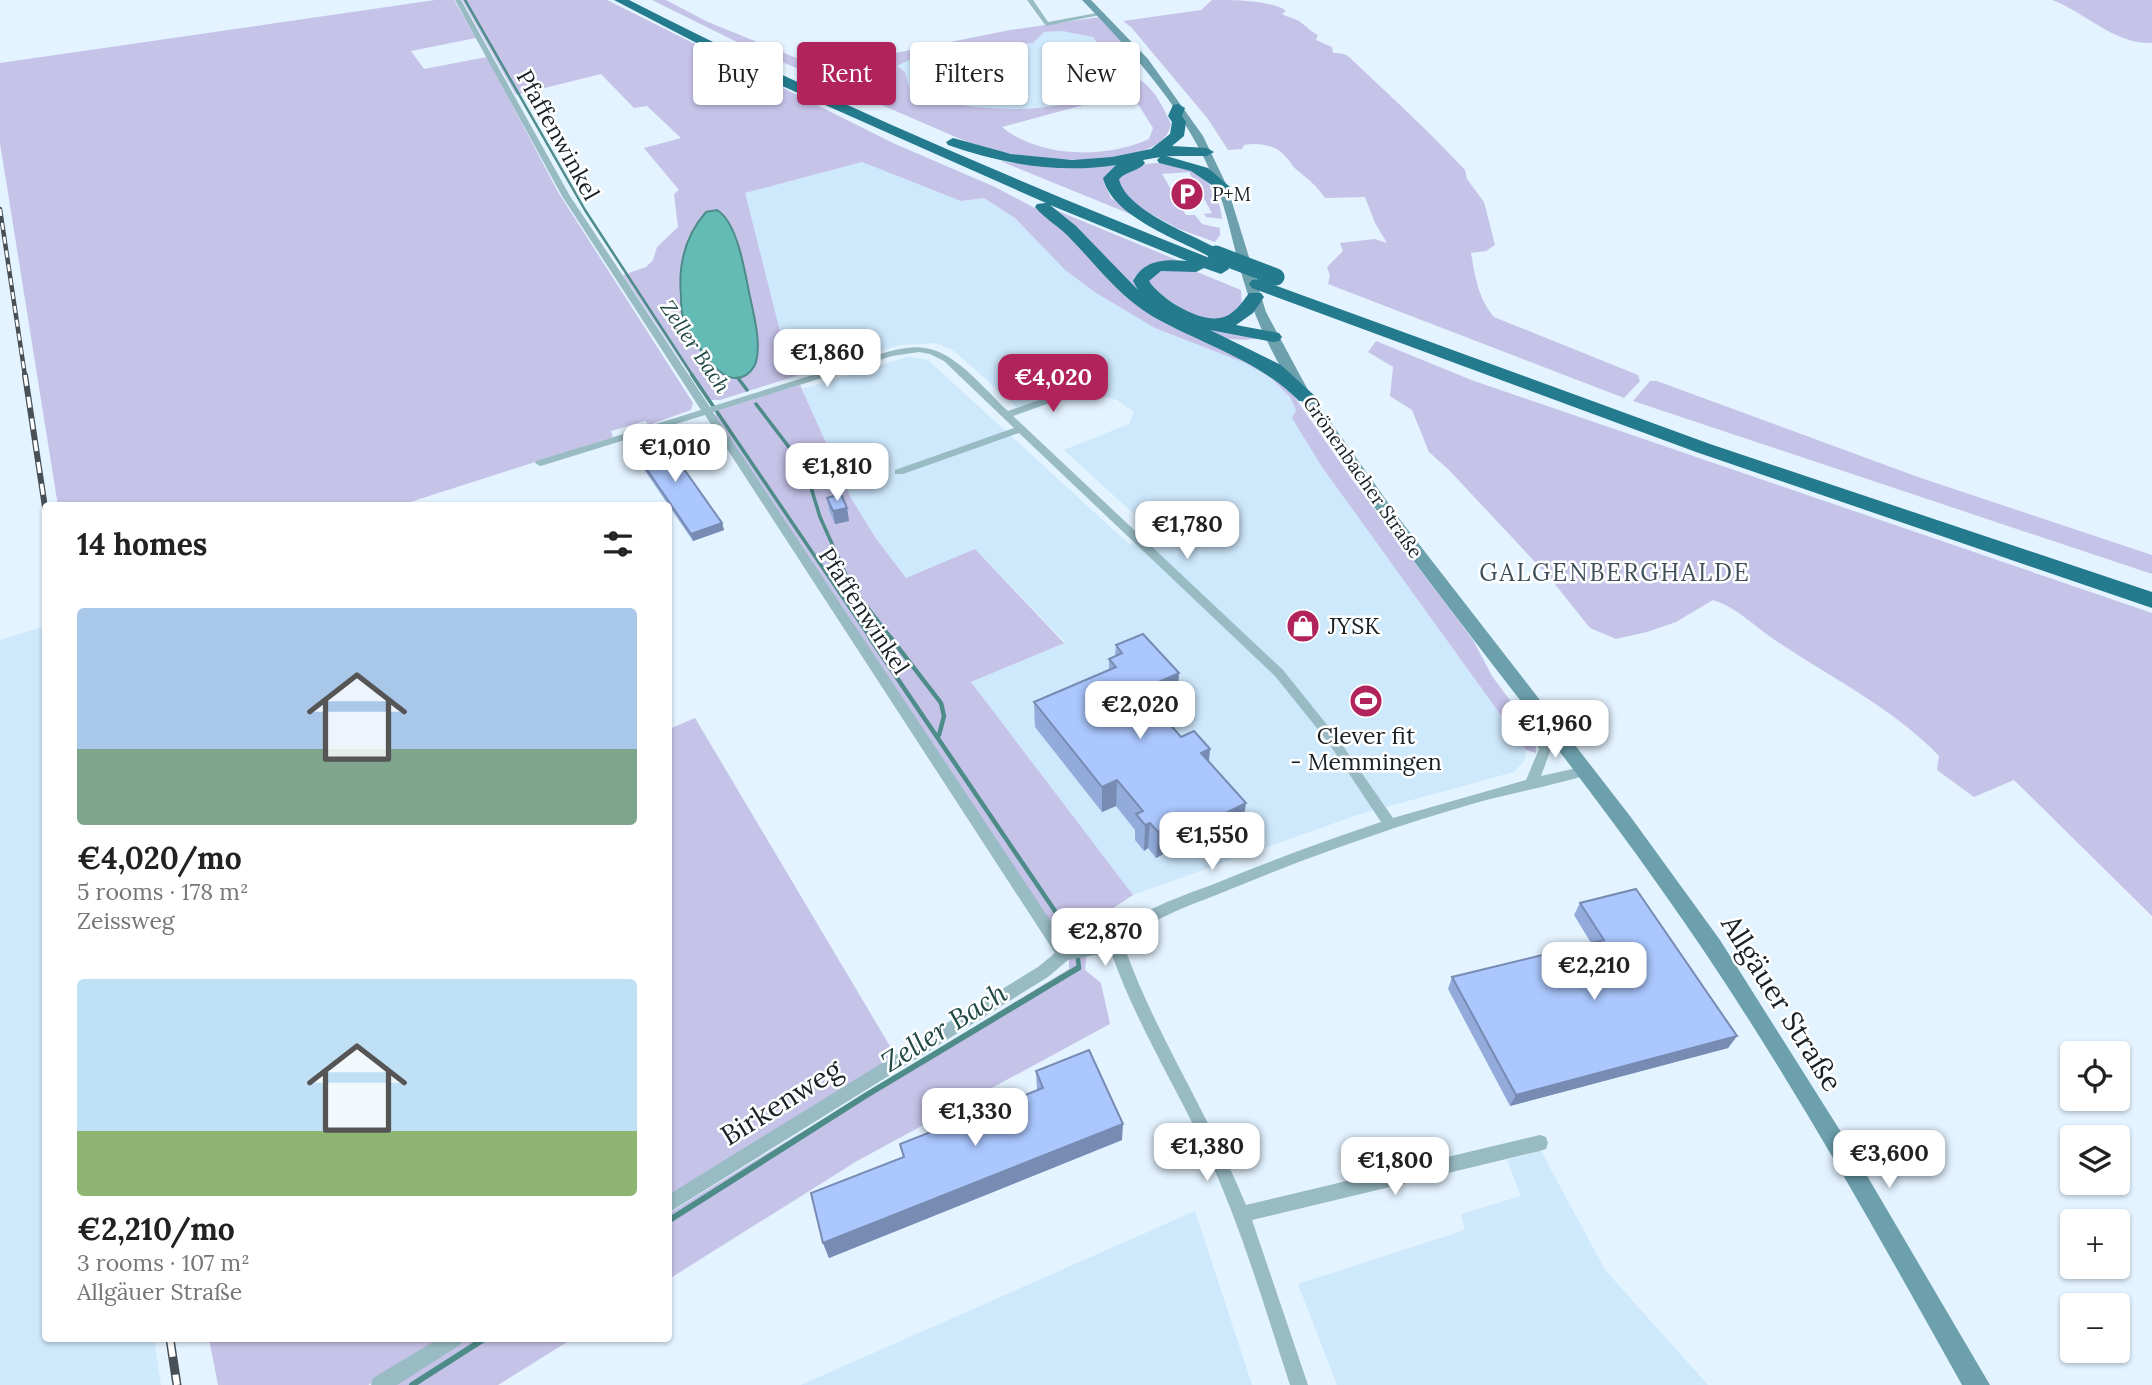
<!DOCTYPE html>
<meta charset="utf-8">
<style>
body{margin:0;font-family:Lora,serif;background:#f6f6f6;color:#222;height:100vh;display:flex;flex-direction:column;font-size:26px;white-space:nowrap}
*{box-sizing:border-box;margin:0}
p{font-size:23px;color:#767676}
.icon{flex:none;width:38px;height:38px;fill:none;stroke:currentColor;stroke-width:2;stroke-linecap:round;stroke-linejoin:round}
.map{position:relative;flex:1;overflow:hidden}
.panel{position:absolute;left:42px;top:502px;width:630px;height:840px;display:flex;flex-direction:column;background:#fff;border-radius:7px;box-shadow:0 2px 5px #0004}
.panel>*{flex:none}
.banner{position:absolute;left:693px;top:42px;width:665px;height:63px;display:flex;gap:14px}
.tools{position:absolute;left:2060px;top:1041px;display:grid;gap:14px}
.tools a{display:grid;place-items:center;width:70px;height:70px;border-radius:7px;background:#fff;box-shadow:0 2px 5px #0004;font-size:35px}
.price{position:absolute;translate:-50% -60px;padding:0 16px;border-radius:14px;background:#fff;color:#222;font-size:23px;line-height:46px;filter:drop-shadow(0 2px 4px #0008)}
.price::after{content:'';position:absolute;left:50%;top:42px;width:21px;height:16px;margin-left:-10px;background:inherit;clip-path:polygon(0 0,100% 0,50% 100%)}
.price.selected{background:#b1245b;color:#fff}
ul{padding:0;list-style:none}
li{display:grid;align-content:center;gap:14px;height:371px;padding:0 35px}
li span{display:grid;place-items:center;height:217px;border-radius:7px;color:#555}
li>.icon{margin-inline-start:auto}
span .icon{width:126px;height:126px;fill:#fffc;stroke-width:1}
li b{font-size:30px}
h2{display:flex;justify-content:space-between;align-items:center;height:84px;padding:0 35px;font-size:30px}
.chip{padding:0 24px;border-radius:7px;background:#fff;box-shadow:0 2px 5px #0004;font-size:24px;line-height:63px}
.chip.selected{background:#b1245b;color:#fff}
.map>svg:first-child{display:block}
.built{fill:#cee8fc}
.green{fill:#c6c3e9;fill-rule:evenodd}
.water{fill:#64bab4;stroke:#4e8c89;stroke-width:2}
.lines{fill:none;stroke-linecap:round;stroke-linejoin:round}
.stream-far3{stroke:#4e8c89;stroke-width:2.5}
.stream-far2{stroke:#4e8c89;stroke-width:3.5}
.stream-far1{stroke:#4e8c89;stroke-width:4.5}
.stream{stroke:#4e8c89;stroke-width:6}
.minor{fill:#99bbc3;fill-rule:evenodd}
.secondary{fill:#6ca0ac;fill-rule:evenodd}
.motorway{fill:#237b8d;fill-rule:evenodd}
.rail-far2-casing{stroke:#475057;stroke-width:4.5}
.rail-far1-casing{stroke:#475057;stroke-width:6}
.rail-casing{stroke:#475057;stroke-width:9}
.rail-far2{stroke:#fff;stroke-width:2.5;stroke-dasharray:7;stroke-linecap:butt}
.rail-far1{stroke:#fff;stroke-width:3.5;stroke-dasharray:11;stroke-linecap:butt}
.rail{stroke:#fff;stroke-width:6;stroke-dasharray:18;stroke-linecap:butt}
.motorway-bridge{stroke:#237b8d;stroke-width:17}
.wall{fill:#93abda}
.shaded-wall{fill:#788bb2}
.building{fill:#abc7fe;stroke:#788bb2;stroke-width:2}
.labels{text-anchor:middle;stroke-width:5;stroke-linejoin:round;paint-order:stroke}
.far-poi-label{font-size:19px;fill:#1a2126;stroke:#fff;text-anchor:start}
.far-street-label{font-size:19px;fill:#1a2126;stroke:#fff}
.far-water-label{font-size:21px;font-style:italic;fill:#214a47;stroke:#fff}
.street-label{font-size:23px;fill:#1a2126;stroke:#fff}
.poi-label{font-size:23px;fill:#1a2126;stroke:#fff;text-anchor:start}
.neighbourhood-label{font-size:24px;letter-spacing:2px;fill:#3e4f5a;stroke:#fff}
.near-street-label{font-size:28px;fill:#1a2126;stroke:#fff}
.near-water-label{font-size:28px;font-style:italic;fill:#214a47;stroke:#fff}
</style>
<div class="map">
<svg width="2152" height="1385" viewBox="0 0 2152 1385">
<rect width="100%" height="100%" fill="#e3f3ff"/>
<g class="built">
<path d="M1062 31 1093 37 1130 90 1066 105 994 111 917 94 910 90 905 72 896 65 912 57 939 51 1033 43 1044 32Z"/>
<path d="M862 162 961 201 984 198 1015 218 1065 270 1096 293 1155 328 1245 363 1270 377 1290 397 1322 467 1526 750 1524 761 1514 772 1357 815 1133 895 971 682 1065 642 975 549 907 579 875 537 851 498 802 389 907 357 928 360 1129 544 1157 535 1064 450 1129 424 1134 412 1117 400 1102 396 1084 400H1055L1022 412 961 357 951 349 936 343 900 345 796 376 781 335 744 193Z"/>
<path d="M45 626 46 1339H154L161 1385H0V640Z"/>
<path d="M1541 1151 1605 1270 1708 1385H1337L1298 1284 1465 1230 1461 1214 1521 1196 1507 1160Z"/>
<path d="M1195 1211 1252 1385H801Z"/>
</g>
<g class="green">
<path d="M435 0H454L476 38 411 51 424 69 487 57 558 192 693 403 691 410 649 425 645 421 611 431 613 437 398 506H58L0 143V63Z"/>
<path d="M462 0H607L893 143 995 187 1050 216 1126 297 1170 326 1242 356 1289 389 1351 478 1473 640 1492 676 1532 730 1536 740V753L1526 750 1322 467 1292 418 1296 410 1290 397 1270 377 1245 363 1155 328 1096 293 1065 270 1015 218 984 198 961 201 862 162 745 193 781 335 796 376 720 400H707L623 275 646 267 653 260 657 247 678 227 674 194 679 190 644 148 681 138 647 106 634 108 601 74 516 95ZM746 277C751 302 759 331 756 357 756 364 748 375 741 377 715 386 693 333 682 315Z"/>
<path d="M652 0H666L708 22 821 68 1010 30 1100 17 1121 38 1136 66 1116 69 1093 37 1062 31 1044 32 1033 43C989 47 936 44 897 66L905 72 910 90 917 94C974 112 1032 114 1089 99L1091 103 1002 127C1039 158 1106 159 1149 139L1153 128 1131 93 1100 101 1097 97 1129 90 1119 74C1148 74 1160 101 1171 124 1163 170 1046 161 1012 154 996 151 981 146 965 141L745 46Z"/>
<path d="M1212 0C1233 0 1271 0 1286 11L1282 14C1287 17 1293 18 1299 21 1306 26 1310 31 1318 35L1316 40 1332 47 1333 53C1338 53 1345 53 1349 57 1387 93 1428 130 1465 170L1467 179 1484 202 1495 245 1486 251 1471 253C1475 276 1478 298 1494 317L1638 375 1640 381 1624 398 1328 284 1330 276 1327 267 1343 251 1340 243 1375 239 1387 243 1375 223 1365 197 1325 198C1317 186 1309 180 1297 170 1292 166 1290 161 1286 157 1277 145 1258 142 1244 145L1242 149 1228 150 1208 119 1131 27 1123 21 1201 10Z"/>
<path d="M2052 0H2152V43C2113 44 2087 13 2052 0Z"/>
<path d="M1159 154 1190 155 1143 159 1105 177 1104 183 1111 198 1135 216 1000 161 1024 164Z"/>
<path d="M1155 163C1193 164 1218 179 1222 219L1206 217 1204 214 1212 213 1189 172 1162 174 1186 215H1195L1202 224 1220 228V235L1215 242 1179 229 1138 207 1128 200 1116 178 1140 165Z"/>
<path d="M1053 209 1182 262 1147 266 1134 277C1137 300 1184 322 1204 327 1223 332 1242 332 1260 338 1216 347 1164 318 1133 289 1105 263 1085 231 1053 209Z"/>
<path d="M1162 269 1192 270 1241 290 1242 307C1212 338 1168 303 1147 280Z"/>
<path d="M1376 341 1474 381 2152 613V916L2014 780 1974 797 1937 770 1939 756C1891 706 1828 677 1772 638 1752 624 1737 608 1713 600L1676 622 1647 632 1616 639 1590 628 1550 578 1449 470 1429 452 1412 410 1390 396 1393 367 1368 352Z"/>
<path d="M1650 381H1657L1918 477 2152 555V574L1633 401Z"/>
<path d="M800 385 851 498 875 537 906 578 975 549 1064 643 971 682 1133 895 1089 924 1085 970 1101 983 1110 1024 857 1161 669 1279V1213L1069 969V958L715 416 718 410Z"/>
<path d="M695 718 897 1058 669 1202V729Z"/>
<path d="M209 1339H445L368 1385H218Z"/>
<path d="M465 1339H572L498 1385H391Z"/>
</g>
<path class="water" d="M717 210C736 221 744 266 748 287 752 309 762 340 756 362 754 369 748 375 742 377 718 386 691 336 683 317 681 311 681 302 681 296 678 264 685 236 706 212Z"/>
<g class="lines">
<path class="stream-far3" d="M465 0 585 210 693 376"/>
<g class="stream-far2">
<path d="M692 375 871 639"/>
<path d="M738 378 747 390"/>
<path d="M756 404 805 468 820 517 851 586 892 639"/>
</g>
<g class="stream-far1">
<path d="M870 638 1076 942 1079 968 1075 970"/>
<path d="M891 638 941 703 944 716 939 735"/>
</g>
<g class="stream">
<path d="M668 1221 865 1096 1078 968"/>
<path d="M412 1385 484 1339"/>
</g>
<g class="minor">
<path d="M455 0H461L570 196 710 407 887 352C899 349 912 346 925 348 956 352 985 390 1008 411L1088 383H1094V387L1013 416 1283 670 1336 736 1393 818 1526 780 1539 749 1526 719 1533 706 1537 704 1543 709 1538 719 1551 749 1541 776 1586 766 1591 768 1592 771 1591 774C1551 786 1511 793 1472 804 1386 829 1303 859 1221 893 1194 904 1140 922 1124 946 1156 1036 1210 1116 1246 1205L1540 1135 1546 1137 1548 1143 1546 1149 1540 1151 1252 1220 1308 1385H1290C1264 1306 1241 1225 1205 1149 1174 1083 1135 1021 1111 952L1068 960 1048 977 668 1213V1195L1038 967 1055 953 705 415 544 465 540 466 535 463 536 461 701 410 562 196ZM919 352 930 354 944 361 1014 428 895 470V474H903L1019 433 1275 676 1328 742 1381 822C1326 840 1273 860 1219 882 1187 895 1132 910 1112 940L1068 947 713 412 892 356Z"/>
<path d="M1027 0H1033L1048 22 1102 12 1105 14 1046 26Z"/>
<path d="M438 1339H463L460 1345 397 1385H371L373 1378Z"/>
</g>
<path class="secondary" d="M1082 0H1091L1148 59 1203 136 1227 186 1266 312 1308 390 1401 521 1630 816 1720 940 1846 1140 1990 1385H1962C1868 1217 1773 1046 1661 889 1543 721 1408 567 1297 394 1275 360 1256 322 1244 282 1234 251 1229 218 1217 187 1188 113 1136 56 1082 0Z"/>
<g class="motorway">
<path d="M614 0H629C824 100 1024 184 1227 265L1229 269 1221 274 1204 268 1196 272 1161 271 1149 281C1161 299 1198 322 1220 318 1233 316 1242 303 1249 293H1261L1264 297 1253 313 1236 325 1279 333 1282 337 1279 341 1273 342 1210 330 1281 365 1316 397 1313 401H1299C1257 359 1203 345 1152 316 1117 295 1095 263 1067 235 1057 225 1044 218 1035 207L1037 204 1046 203 762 77ZM1050 205 1187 261C1164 259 1144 260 1133 281L1138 290 1076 226Z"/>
<path d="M1178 104 1185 108 1182 116 1186 122 1184 136 1172 146 1207 148 1214 152 1207 156H1166L1208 168 1230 187 1222 192 1191 171 1159 163 1157 160 1160 157 1143 160 1145 163C1139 171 1127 171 1119 179 1126 211 1194 235 1222 251L1224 254 1222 257H1210C1178 239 1112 217 1103 178L1116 165C1059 174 1002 164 948 145L946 142 953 138 1011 154 1072 160 1112 157 1151 149 1170 134 1172 122 1168 116 1173 105Z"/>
<path d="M1258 279 1710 444 2152 592V608L1696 452 1252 288 1249 284 1252 280Z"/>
</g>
<defs>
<path id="rail-far2" d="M0 209 25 376"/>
<path id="rail-far1" d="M25 375 46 514"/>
<path id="rail" d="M170 1339 177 1385"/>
</defs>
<use href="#rail-far2" class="rail-far2-casing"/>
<use href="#rail-far1" class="rail-far1-casing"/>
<use href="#rail" class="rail-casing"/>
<use href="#rail-far2" class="rail-far2"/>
<use href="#rail-far1" class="rail-far1"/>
<use href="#rail" class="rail"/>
<path class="motorway-bridge" d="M1216 254 1276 277"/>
</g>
<g class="wall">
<path d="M630 436 667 453 722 523 724 530 693 541 639 462 637 455 640 454 632 443Z"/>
<path d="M827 498 847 508 849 521 835 524 829 510Z"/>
<path d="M1116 645 1179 673 1177 699 1156 708 1181 737 1210 749 1209 762 1242 829 1203 848 1198 842 1176 853 1173 849 1156 858 1148 848 1144 851 1135 840V830L1116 806 1102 812 1035 727 1034 702 1109 670V659L1115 656Z"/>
<path d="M1580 903 1737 1036 1728 1048 1510 1106 1448 989 1452 977 1591 943 1574 915Z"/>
<path d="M1036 1071 1122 1140 829 1258 823 1243 903 1157 900 1144 1037 1090Z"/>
</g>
<g class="shaded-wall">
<path d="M847 508 849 521 835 524 833 511Z"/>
<path d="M722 523 724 530 693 541 691 534Z"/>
<path d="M1179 673 1177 699 1139 716 1140 690Z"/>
<path d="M1210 749 1207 775 1201 753Z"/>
<path d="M1117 780 1116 806 1102 812V787Z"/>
<path d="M1246 803 1242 829 1203 848 1206 823Z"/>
<path d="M1201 816 1198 842 1176 853 1178 827Z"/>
<path d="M1150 823 1148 848 1144 851 1145 825Z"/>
<path d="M1175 824 1173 849 1156 858 1158 832Z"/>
<path d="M1737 1036 1728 1048 1510 1106 1516 1095Z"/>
<path d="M1123 1124 1122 1140 829 1258 823 1243Z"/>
</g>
<g class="building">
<path d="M651 429 667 453 672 452 722 523 691 534 637 455 642 453 630 436Z"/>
<path d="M841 494 847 508 833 511 827 498Z"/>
<path d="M1143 634 1179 673 1140 690 1181 737 1194 731 1210 749 1201 753 1246 803 1206 823 1201 816 1178 827 1175 824 1158 832 1150 823 1145 825 1136 814 1143 811 1117 780 1102 787 1034 702 1116 667 1109 659 1122 653 1116 645Z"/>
<path d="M1636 889 1737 1036 1516 1095 1452 977 1604 940 1580 903Z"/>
<path d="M1089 1050 1123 1124 823 1243 811 1193 904 1157 900 1144 1043 1088 1036 1071Z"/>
</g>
<defs>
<symbol id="parking-disc" viewBox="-11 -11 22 22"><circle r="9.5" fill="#b1245b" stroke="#fff"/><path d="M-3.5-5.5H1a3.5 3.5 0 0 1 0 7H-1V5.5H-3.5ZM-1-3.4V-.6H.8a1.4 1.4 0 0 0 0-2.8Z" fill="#fff"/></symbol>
<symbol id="shop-disc" viewBox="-11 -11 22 22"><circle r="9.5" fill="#b1245b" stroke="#fff"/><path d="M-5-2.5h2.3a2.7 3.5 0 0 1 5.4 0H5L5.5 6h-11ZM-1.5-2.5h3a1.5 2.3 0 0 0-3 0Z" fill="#fff"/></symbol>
<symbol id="stadium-disc" viewBox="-11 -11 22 22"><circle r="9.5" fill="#b1245b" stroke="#fff"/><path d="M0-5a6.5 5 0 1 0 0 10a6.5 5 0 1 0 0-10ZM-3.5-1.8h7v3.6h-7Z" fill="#fff"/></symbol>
</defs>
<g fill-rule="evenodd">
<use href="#parking-disc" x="1168" y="175" width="38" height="38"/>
<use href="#shop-disc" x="1284" y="607" width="38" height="38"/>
<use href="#stadium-disc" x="1347" y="682" width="38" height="38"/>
</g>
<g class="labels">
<g class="far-poi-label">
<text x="1212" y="201">P+M</text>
</g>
<g class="far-street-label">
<text transform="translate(1363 477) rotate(55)" y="7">Grönenbacher Straße</text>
</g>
<g class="far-water-label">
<text transform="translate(695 347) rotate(56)" y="7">Zeller Bach</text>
</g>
<g class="street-label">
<text transform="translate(558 135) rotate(61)" y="8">Pfaffenwinkel</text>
<text transform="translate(864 611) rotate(57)" y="8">Pfaffenwinkel</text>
</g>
<g class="poi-label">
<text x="1328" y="634">JYSK</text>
<text x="1366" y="744" text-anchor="middle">Clever fit<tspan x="1366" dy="26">- Memmingen</tspan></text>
</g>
<g class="neighbourhood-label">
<text x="1615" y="581">GALGENBERGHALDE</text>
</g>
<g class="near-street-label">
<text transform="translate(1782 1003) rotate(58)" y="10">Allgäuer Straße</text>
<text transform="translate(781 1102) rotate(-32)" y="10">Birkenweg</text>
</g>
<g class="near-water-label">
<text transform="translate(944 1027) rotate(-32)" y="10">Zeller Bach</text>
</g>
</g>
</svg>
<div class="tools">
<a><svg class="icon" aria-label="locate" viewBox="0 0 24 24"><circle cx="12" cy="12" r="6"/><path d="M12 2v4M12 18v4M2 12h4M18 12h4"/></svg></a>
<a><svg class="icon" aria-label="layers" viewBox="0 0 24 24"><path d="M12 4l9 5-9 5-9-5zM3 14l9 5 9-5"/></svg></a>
<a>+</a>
<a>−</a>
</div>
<b class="price" style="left:827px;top:389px">€1,860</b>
<b class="price selected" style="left:1053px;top:414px">€4,020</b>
<b class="price" style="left:675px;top:484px">€1,010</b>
<b class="price" style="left:837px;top:503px">€1,810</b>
<b class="price" style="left:1187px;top:561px">€1,780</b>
<b class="price" style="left:1140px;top:741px">€2,020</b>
<b class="price" style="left:1555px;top:760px">€1,960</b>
<b class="price" style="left:1212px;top:872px">€1,550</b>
<b class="price" style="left:1105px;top:968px">€2,870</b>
<b class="price" style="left:1594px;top:1002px">€2,210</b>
<b class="price" style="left:975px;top:1148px">€1,330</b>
<b class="price" style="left:1207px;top:1183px">€1,380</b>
<b class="price" style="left:1889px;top:1190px">€3,600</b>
<b class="price" style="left:1395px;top:1197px">€1,800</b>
<div class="banner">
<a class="chip">Buy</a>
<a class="chip selected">Rent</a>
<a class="chip">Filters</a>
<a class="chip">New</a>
</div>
<section class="panel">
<h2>14 homes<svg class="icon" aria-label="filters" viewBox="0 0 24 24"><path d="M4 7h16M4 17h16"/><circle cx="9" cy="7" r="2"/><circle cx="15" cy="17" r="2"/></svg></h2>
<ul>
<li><span style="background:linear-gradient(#a9c7e8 65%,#7fa58c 0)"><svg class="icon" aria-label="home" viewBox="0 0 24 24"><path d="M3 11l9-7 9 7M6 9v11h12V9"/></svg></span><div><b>€4,020/mo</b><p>5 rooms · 178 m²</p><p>Zeissweg</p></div></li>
<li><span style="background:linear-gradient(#bfe0f5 70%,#8fb573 0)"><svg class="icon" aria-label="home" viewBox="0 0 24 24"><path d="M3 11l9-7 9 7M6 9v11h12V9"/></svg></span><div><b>€2,210/mo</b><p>3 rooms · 107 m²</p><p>Allgäuer Straße</p></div></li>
</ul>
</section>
</div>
